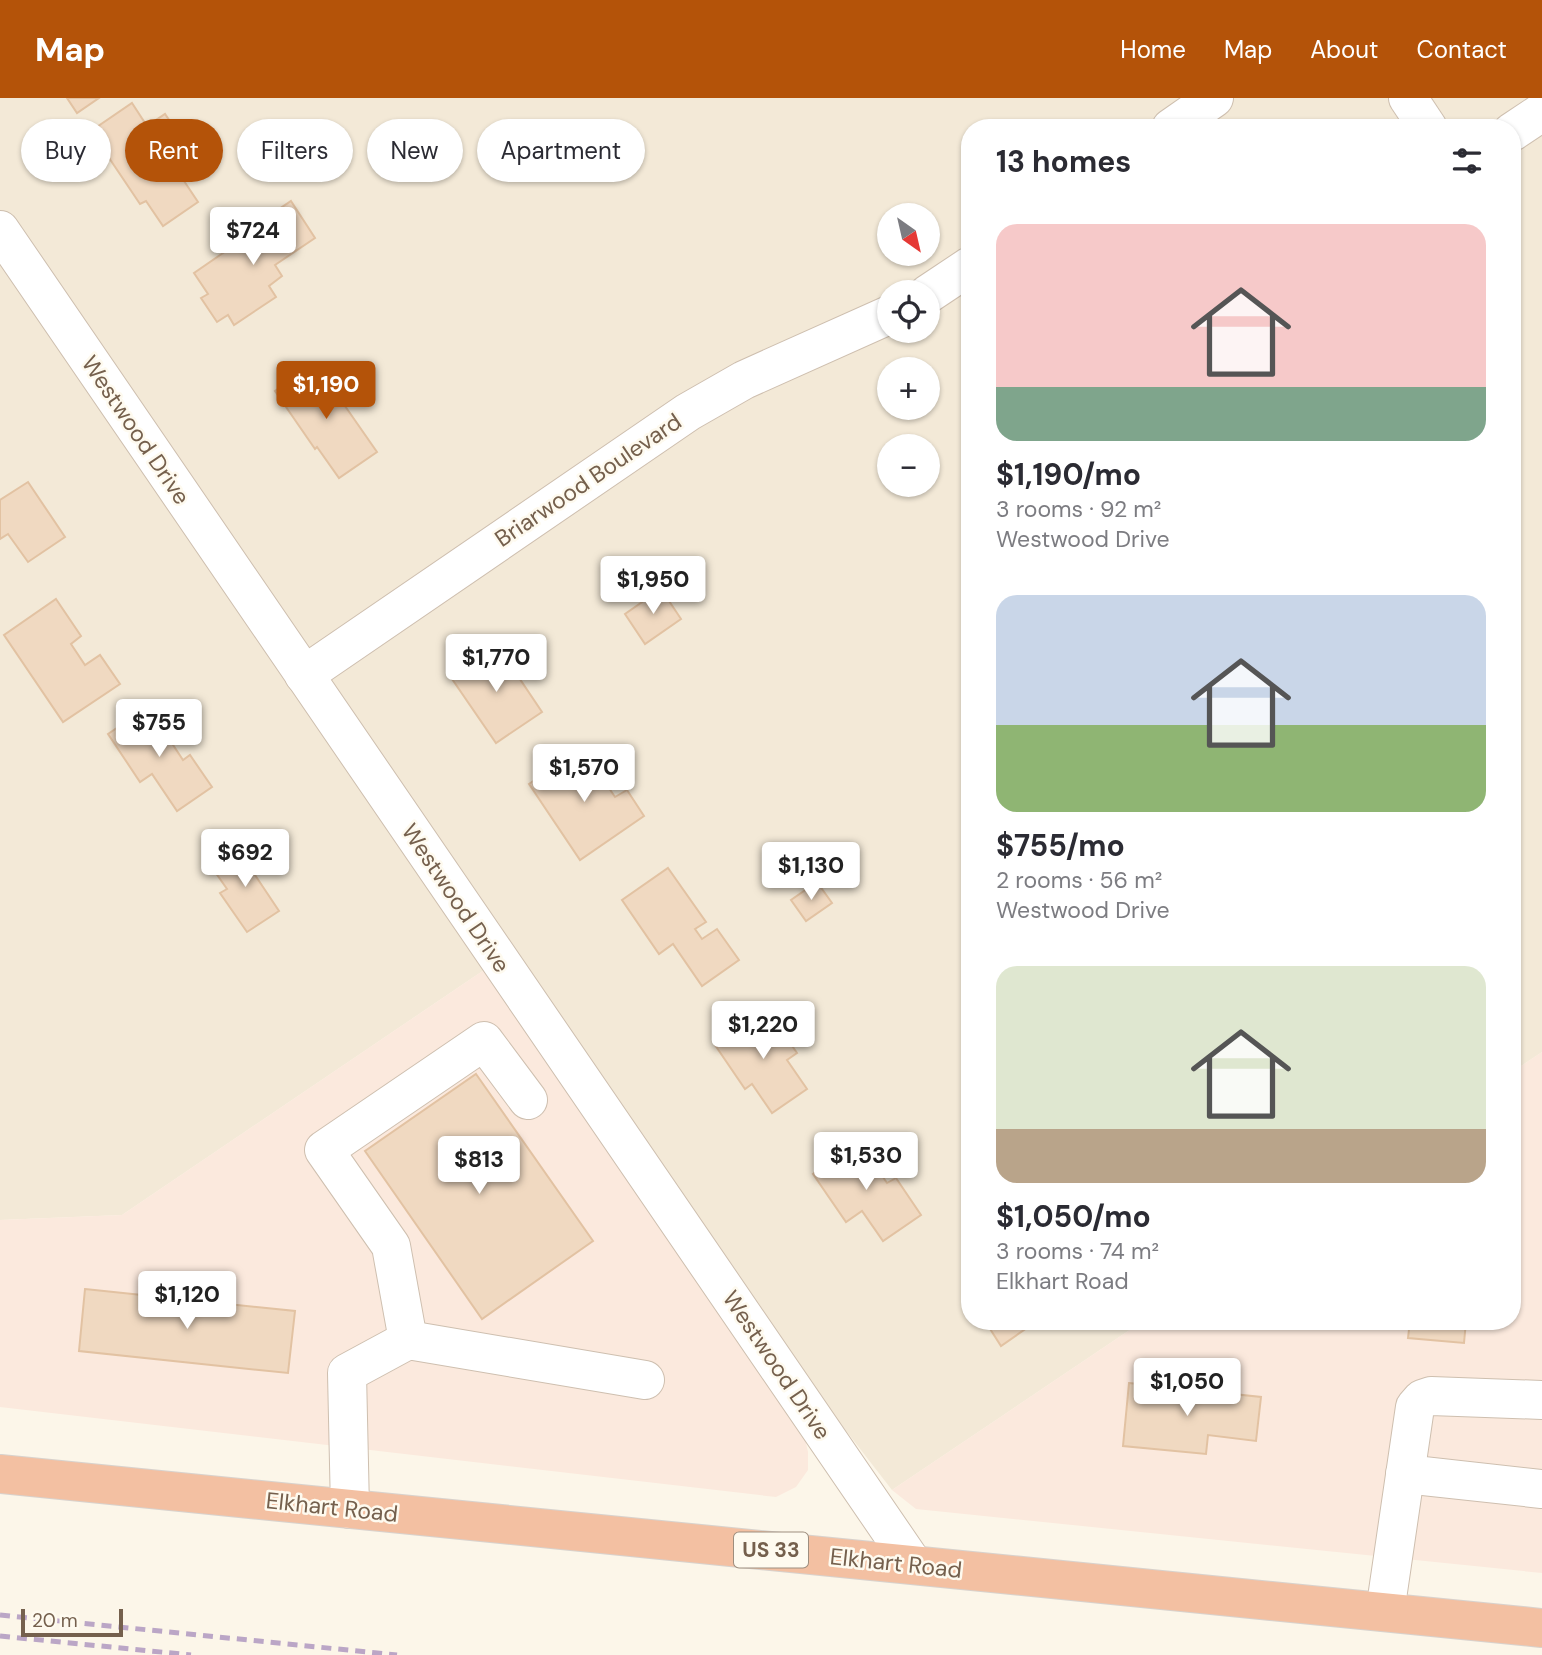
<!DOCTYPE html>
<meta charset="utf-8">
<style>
body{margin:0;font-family:"DM Sans",sans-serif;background:#f7f7f7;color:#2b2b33;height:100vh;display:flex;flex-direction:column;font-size:26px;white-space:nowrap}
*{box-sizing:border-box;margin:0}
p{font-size:23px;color:#7c7c81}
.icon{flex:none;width:38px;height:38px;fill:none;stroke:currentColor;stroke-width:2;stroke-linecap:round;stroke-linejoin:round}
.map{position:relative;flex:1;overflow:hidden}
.panel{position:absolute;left:961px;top:21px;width:560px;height:1211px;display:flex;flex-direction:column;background:#fff;border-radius:28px;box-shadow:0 2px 5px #0004}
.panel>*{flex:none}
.guide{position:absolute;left:21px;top:21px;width:665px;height:63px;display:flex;gap:14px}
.needle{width:46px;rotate:146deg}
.fabs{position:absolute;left:877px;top:105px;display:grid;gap:14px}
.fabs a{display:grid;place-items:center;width:63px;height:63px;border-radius:50%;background:#fff;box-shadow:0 2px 5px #0004;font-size:35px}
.scale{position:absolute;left:21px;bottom:18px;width:102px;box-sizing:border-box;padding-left:7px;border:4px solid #75604d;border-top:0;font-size:19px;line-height:24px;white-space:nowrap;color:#75604d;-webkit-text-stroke:5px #fefaef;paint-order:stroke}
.price{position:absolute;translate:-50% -60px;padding:0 16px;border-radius:7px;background:#fff;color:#222;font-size:23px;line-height:46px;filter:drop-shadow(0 2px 4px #0008)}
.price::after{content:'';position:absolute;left:50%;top:42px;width:21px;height:16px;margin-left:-10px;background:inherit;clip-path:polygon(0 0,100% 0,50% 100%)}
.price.current{background:#b45309;color:#fff}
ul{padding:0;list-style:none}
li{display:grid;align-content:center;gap:14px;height:371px;padding:0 35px}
li span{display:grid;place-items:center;height:217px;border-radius:21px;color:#555}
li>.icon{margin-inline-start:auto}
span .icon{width:126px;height:126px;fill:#fffc;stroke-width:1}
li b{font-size:30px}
h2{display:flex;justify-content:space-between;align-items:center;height:84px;padding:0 35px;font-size:30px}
.pill{padding:0 24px;border-radius:32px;background:#fff;box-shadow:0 2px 5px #0004;font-size:24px;line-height:63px}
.pill.current{background:#b45309;color:#fff}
header{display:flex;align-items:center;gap:42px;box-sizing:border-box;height:98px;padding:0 35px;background:#b45309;color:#fff}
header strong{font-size:33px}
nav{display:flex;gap:38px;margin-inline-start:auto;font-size:24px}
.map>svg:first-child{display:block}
.residential{fill:#f3e9d7;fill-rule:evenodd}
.commercial{fill:#fbe9dd}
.building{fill:#f0d9c1;stroke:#e2c2a2;stroke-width:2}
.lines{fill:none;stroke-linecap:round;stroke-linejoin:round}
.minor-casing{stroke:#cebfaf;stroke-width:40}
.highway-casing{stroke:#d8d2cd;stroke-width:40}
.minor{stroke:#fff;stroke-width:38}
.highway{stroke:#f3c0a2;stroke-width:38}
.rail{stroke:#bba6c6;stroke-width:5;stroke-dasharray:10 7;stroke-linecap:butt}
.labels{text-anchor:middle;stroke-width:5;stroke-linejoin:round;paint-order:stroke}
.shield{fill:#fefaef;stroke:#9e8e7e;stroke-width:2}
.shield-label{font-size:21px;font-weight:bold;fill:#75604d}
.street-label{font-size:23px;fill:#75604d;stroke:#fefaef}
</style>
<header>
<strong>Map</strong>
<nav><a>Home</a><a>Map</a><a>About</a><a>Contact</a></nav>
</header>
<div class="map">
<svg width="1542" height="1557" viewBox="0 0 1542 1557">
<rect width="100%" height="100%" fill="#fcf6e9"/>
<path class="residential" d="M0 0H1542V954L1512 974V30H970V1223H1143L892 1392 487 870 122 1117 0 1122ZM889 117H928V156H889ZM889 194H928V233H889ZM889 271H928V310H889ZM889 348H928V387H889Z"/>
<g class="commercial">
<path d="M487 870 803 1332 808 1354V1372L796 1389 776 1399 0 1309V1122L122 1117Z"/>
<path d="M1542 954V1475L916 1411 892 1392 1143 1223H1512V974Z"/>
</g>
<g class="building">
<path d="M67 0H99L77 15Z"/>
<path d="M132 5 147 28 165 16 180 38 162 50 198 104 163 128 146 103 140 106 91 33Z"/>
<path d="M291 103 315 140 275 167 282 178 269 188 276 199 234 227 228 217 217 224 201 200 208 196 194 175 239 144 249 157 263 148 251 130Z"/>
<path d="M315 265 377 354 339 380 317 349 315 351 275 293Z"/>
<path d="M28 384 65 439 28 464 8 436 0 441V402Z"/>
<path d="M661 491 681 521 645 546 625 516Z"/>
<path d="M56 501 81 538 71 546 85 567 100 557 120 586 63 624 4 537Z"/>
<path d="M497 547 542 614 496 645 450 578Z"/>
<path d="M148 609 183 662 190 657 212 689 177 713 152 676 140 684 108 636Z"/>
<path d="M582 650 615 699 627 692 644 718 580 762 529 686Z"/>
<path d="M248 747 262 768 253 774 279 813 247 834 220 795 227 791 213 771Z"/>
<path d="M668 770 706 824 695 831 702 841 717 831 739 862 702 888 673 846 659 856 622 802Z"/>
<path d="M817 784 832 805 806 823 791 802Z"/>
<path d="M767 912 797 955 787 962 807 991 772 1015 752 986 745 991 715 947Z"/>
<path d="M476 976 593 1143 482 1221 365 1053Z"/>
<path d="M859 1044 887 1085 896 1080 921 1117 883 1143 862 1113 846 1124 813 1076Z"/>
<path d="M85 1191 295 1213 288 1275 79 1253Z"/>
<path d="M985 1223H1037L1001 1248Z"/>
<path d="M1410 1223H1466L1464 1245 1408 1240Z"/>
<path d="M1129 1285 1261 1299 1256 1343 1208 1337 1206 1356 1123 1348Z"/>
</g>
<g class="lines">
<defs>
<g id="minor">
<path d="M1408 0 1428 30"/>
<path d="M1171 30 1214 0"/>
<path d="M1512 34 1542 14"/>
<path d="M0 132 913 1466"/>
<path d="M928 196 970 168"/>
<path d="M304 577 688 314 744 282 889 217"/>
<path d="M408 1242 391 1148 324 1052 484 943 528 1002"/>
<path d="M1405 1376 1542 1391"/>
<path d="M350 1411 347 1275 408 1242 645 1282"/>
<path d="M1385 1514 1415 1309 1422 1301 1431 1298 1542 1302"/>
</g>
<path id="highway" d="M0 1376 1542 1530"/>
</defs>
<use href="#minor" class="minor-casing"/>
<use href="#highway" class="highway-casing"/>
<use href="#minor" class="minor"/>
<use href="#highway" class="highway"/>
<g class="rail">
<path d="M0 1517 397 1557"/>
<path d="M0 1538 191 1557"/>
</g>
</g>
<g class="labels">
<rect class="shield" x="734" y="1434.5" width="74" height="35" rx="5"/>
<g class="shield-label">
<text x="771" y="1459">US 33</text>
</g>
<g class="street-label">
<text transform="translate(136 332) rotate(56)" y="8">Westwood Drive</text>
<text transform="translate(588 382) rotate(-34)" y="8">Briarwood Boulevard</text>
<text transform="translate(456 800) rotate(56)" y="8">Westwood Drive</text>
<text transform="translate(777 1267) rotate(56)" y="8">Westwood Drive</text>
<text transform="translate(332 1409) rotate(6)" y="8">Elkhart Road</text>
<text transform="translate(896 1465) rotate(6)" y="8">Elkhart Road</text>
</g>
</g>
</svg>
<div class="fabs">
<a><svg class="needle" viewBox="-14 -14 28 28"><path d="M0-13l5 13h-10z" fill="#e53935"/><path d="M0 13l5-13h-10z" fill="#7c7c81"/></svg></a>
<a><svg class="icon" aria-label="locate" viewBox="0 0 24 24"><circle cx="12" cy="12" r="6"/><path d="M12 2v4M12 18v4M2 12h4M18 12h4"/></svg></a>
<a>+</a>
<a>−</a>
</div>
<div class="scale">20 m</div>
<b class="price" style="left:253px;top:169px">$724</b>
<b class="price current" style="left:326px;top:323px">$1,190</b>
<b class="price" style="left:653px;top:518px">$1,950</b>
<b class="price" style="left:496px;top:596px">$1,770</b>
<b class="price" style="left:159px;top:661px">$755</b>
<b class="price" style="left:584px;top:706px">$1,570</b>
<b class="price" style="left:245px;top:791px">$692</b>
<b class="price" style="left:811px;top:804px">$1,130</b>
<b class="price" style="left:763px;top:963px">$1,220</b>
<b class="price" style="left:866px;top:1094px">$1,530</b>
<b class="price" style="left:479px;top:1098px">$813</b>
<b class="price" style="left:187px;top:1233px">$1,120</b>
<b class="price" style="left:1187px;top:1320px">$1,050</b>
<div class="guide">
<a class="pill">Buy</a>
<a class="pill current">Rent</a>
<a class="pill">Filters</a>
<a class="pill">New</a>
<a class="pill">Apartment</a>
</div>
<section class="panel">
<h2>13 homes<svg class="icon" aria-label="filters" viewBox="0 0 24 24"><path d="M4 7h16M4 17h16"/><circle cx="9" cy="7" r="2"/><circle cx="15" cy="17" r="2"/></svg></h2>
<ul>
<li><span style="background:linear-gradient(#f6c9c9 75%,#7fa58c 0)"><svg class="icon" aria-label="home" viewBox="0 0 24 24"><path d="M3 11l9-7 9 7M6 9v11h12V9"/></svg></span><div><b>$1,190/mo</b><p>3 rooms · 92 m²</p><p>Westwood Drive</p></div></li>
<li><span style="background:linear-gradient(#c9d6e8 60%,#8fb573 0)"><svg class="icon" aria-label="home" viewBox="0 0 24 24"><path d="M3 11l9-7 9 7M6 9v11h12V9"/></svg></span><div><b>$755/mo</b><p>2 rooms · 56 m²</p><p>Westwood Drive</p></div></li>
<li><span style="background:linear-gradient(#dfe7d0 75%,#b9a48a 0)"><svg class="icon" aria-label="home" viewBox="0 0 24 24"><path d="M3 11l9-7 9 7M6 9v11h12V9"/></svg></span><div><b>$1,050/mo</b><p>3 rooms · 74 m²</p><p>Elkhart Road</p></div></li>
</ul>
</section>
</div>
